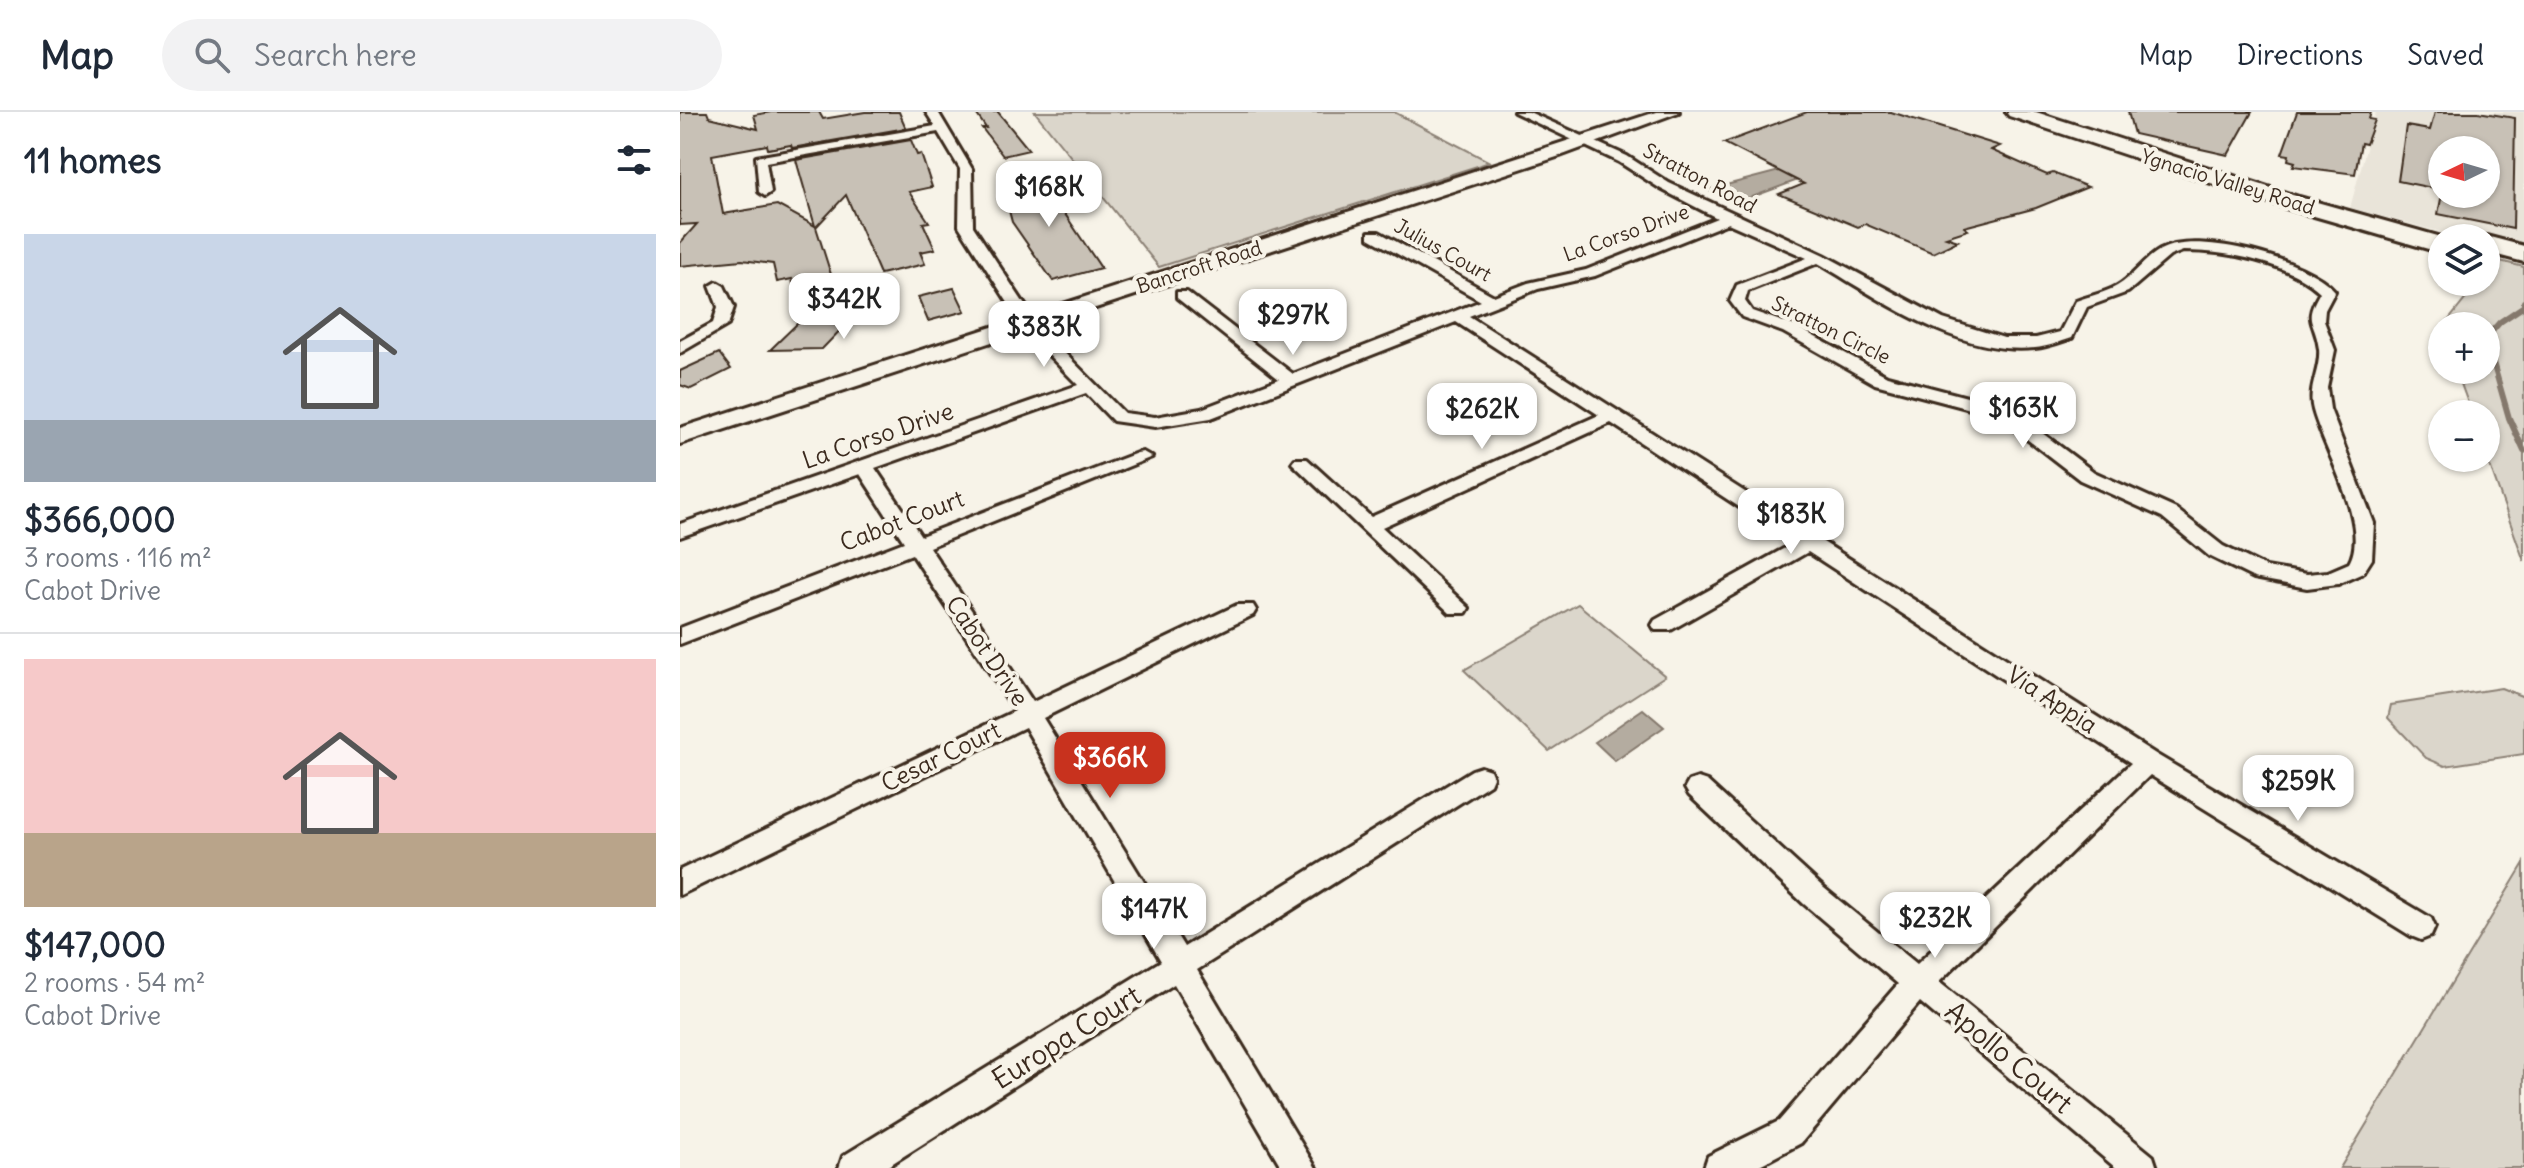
<!DOCTYPE html>
<meta charset="utf-8">
<style>
body{margin:0;font-family:Delius,sans-serif;background:#f2f2f3;color:#1f2937;height:100vh;display:flex;flex-direction:column;font-size:30px;white-space:nowrap}
*{box-sizing:border-box;margin:0}
p{font-size:26px;color:#747a83}
.icon{flex:none;width:44px;height:44px;fill:none;stroke:currentColor;stroke-width:2;stroke-linecap:round;stroke-linejoin:round}
.map{position:relative;flex:1;overflow:hidden}
.details{display:flex;flex-direction:column;background:#fff;width:680px}
.details>*{flex:none}
.needle{width:52px;rotate:265deg}
.controls{position:absolute;left:1748px;top:24px;display:grid;gap:16px}
.controls a{display:grid;place-items:center;width:72px;height:72px;border-radius:50%;background:#fff;box-shadow:0 2px 6px #0004;font-size:40px}
.price{position:absolute;translate:-50% -68px;padding:0 18px;border-radius:16px;background:#fff;color:#222;font-size:26px;line-height:52px;filter:drop-shadow(0 2px 4px #0008)}
.price::after{content:'';position:absolute;left:50%;top:48px;width:24px;height:18px;margin-left:-12px;background:inherit;clip-path:polygon(0 0,100% 0,50% 100%)}
.price.on{background:#c8321e;color:#fff}
ul{padding:0;list-style:none}
li{display:grid;align-content:center;gap:16px;height:424px;padding:0 24px}
li+li{border-top:2px solid #e0e1e3}
li span{display:grid;place-items:center;height:248px;border-radius:0px;color:#555}
li>.icon{margin-inline-start:auto}
span .icon{width:144px;height:144px;fill:#fffc;stroke-width:1}
li b{font-size:34px}
h2{display:flex;justify-content:space-between;align-items:center;height:96px;padding:0 24px;font-size:34px}
header{display:flex;align-items:center;gap:48px;box-sizing:border-box;height:112px;padding:0 40px;background:#fff;border-bottom:2px solid #e0e1e3}
header strong{font-size:38px}
nav{display:flex;gap:44px;margin-inline-start:auto;font-size:28px}
.search{width:560px;height:72px;background:#f2f2f3;display:flex;align-items:center;gap:20px;box-sizing:border-box;padding:0 28px;border-radius:44px;color:#747a83;font-size:30px}
main{display:flex;flex:1;min-height:0}
.map>svg:first-child{display:block}
.built{fill:#e9e4d9;fill-rule:evenodd}
.green{fill:#dbd6cb;stroke:#8b8074;stroke-width:2}
.water{fill:#b4aca0;stroke:#84786c;stroke-width:2}
.lines{fill:none;stroke-linecap:round;stroke-linejoin:round}
.stream{stroke:#84786c;stroke-width:6}
.building{fill:#c8c1b6;stroke:#3b2a1e;stroke-width:2}
.street-casing{stroke:#3b2a1e;stroke-width:6}
.secondary-casing{stroke:#3b2a1e;stroke-width:6}
.highway-casing{stroke:#3b2a1e;stroke-width:6}
.street{fill:#f7f3e8;fill-rule:evenodd}
.secondary{fill:#f7f3e8;fill-rule:evenodd}
.highway{fill:#f7f3e8;fill-rule:evenodd}
.labels{text-anchor:middle;stroke-width:8;stroke-linejoin:round;paint-order:stroke}
.far-street-label{font-size:20px;fill:#3b2a1e;stroke:#f7f3e8}
.street-label{font-size:24px;fill:#3b2a1e;stroke:#f7f3e8}
.near-street-label{font-size:28px;fill:#3b2a1e;stroke:#f7f3e8}
</style>
<header>
<strong>Map</strong>
<div class="search"><svg class="icon" aria-label="search" viewBox="0 0 24 24"><circle cx="10" cy="10" r="6"/><path d="M15 15l6 6"/></svg>Search here</div>
<nav><a>Map</a><a>Directions</a><a>Saved</a></nav>
</header>
<main>
<section class="details">
<h2>11 homes<svg class="icon" aria-label="filters" viewBox="0 0 24 24"><path d="M4 7h16M4 17h16"/><circle cx="9" cy="7" r="2"/><circle cx="15" cy="17" r="2"/></svg></h2>
<ul>
<li><span style="background:linear-gradient(#c9d6e8 75%,#9aa5b1 0)"><svg class="icon" aria-label="home" viewBox="0 0 24 24"><path d="M3 11l9-7 9 7M6 9v11h12V9"/></svg></span><div><b>$366,000</b><p>3 rooms · 116 m²</p><p>Cabot Drive</p></div></li>
<li><span style="background:linear-gradient(#f6c9c9 70%,#b9a48a 0)"><svg class="icon" aria-label="home" viewBox="0 0 24 24"><path d="M3 11l9-7 9 7M6 9v11h12V9"/></svg></span><div><b>$147,000</b><p>2 rooms · 54 m²</p><p>Cabot Drive</p></div></li>
</ul>
</section>
<div class="map">
<svg width="1844" height="1056" viewBox="0 0 1844 1056">
<rect width="100%" height="100%" fill="#f7f3e8"/>
<filter id="ink" filterUnits="userSpaceOnUse"><feTurbulence type="fractalNoise" baseFrequency=".0125" numOctaves="2"/><feDisplacementMap in="SourceGraphic" scale="16" xChannelSelector="R" yChannelSelector="G"/><feConvolveMatrix kernelMatrix="1 2 1 2 8 2 1 2 1" color-interpolation-filters="sRGB"/></filter>
<g filter="url(#ink)">
<path class="built" d="M1696 0H1844V142L1806 126H1783L1670 96ZM1762 38H1806V82H1762Z"/>
<g class="green">
<path d="M355 0H714L810 50 479 155Z"/>
<path d="M1816 148 1844 155V449L1806 343V302H1792L1776 258H1806V214H1764L1799 170H1806V161Z"/>
<path d="M898 492 985 564 869 639 784 558Z"/>
<path d="M1821 576 1844 585V642L1765 654 1746 646 1708 606 1711 593Z"/>
<path d="M1844 751V1056H1660Z"/>
</g>
<g class="water">
<path d="M1103 58 1118 68 1056 91 1027 78Z"/>
<path d="M963 597 984 615 935 649 915 630Z"/>
</g>
<g class="lines">
<path class="stream" d="M1844 190V194L1820 210 1806 226 1829 306 1844 339"/>
</g>
<g class="building">
<path d="M0 0H27L29 5 78 17 74 3 91 0H139L143 7 185 0H219L226 16 112 36 111 33 88 37 87 33 32 43 43 102 97 93 135 114 116 48 231 28 237 43 241 42 252 75 229 80 249 110 243 111 255 137 240 140 245 152 200 162 166 83 136 115 154 172 115 181 112 167 97 170 93 152 62 148 0 154V131L17 112 0 113Z"/>
<path d="M295 0H318L349 38 323 44 302 16H306Z"/>
<path d="M1127 0H1211L1320 34 1311 38 1367 63 1373 61 1408 75 1356 96 1284 115 1288 118 1266 125 1278 129 1253 141 1185 112 1178 115 1099 82 1124 72 1044 31Z"/>
<path d="M1448 0H1572L1548 43 1454 22Z"/>
<path d="M1617 0H1691L1689 7 1695 8 1686 32 1681 31 1675 62 1613 54 1615 50 1608 48 1609 43 1602 42Z"/>
<path d="M1755 0H1798L1835 6 1833 117 1758 102 1762 82H1806V38H1762V78L1718 69 1726 14 1750 18Z"/>
<path d="M375 66 388 94 381 96 421 156 373 169 332 110 323 76Z"/>
<path d="M274 176 285 199 248 209 238 185Z"/>
<path d="M173 205 142 237 90 238 123 206Z"/>
<path d="M39 241 51 257 11 277 0 273V259Z"/>
</g>
<g class="lines">
<defs>
<g id="street">
<path d="M246 0H258L292 57 293 114 360 216 444 301 475 305 521 297 599 267 497 186V180H507L613 262 801 189 689 126V120H699L814 184 848 171 906 158 1037 106 981 77 939 50 834 0H849L947 44 989 71 1144 143 1263 207 1324 226H1356L1380 220 1396 189C1409 184 1425 181 1437 174 1453 165 1464 147 1480 138 1517 117 1629 148 1655 179L1645 198 1644 209 1655 238 1647 276 1650 297 1694 411 1692 447 1683 461 1658 472 1627 476 1574 466 1529 444 1482 405 1400 368 1317 304 1195 272 1103 220 1062 205 1050 189 1057 173 1127 146 1048 111 915 164 858 177 789 204 1477 643 1751 806 1755 815 1751 824 1741 828 1731 824 1470 663 1259 870 1473 1044 1477 1056H1436L1240 890 1121 1031 1074 1056H1024L1028 1044 1099 1009 1218 872 1124 792 1009 683 1005 676 1009 669 1018 666 1027 669 1144 776 1237 852 1451 651 1128 440 991 518H975L972 513 975 508 1114 431 931 311 702 415 789 496 786 501H770L612 351 615 347H627L691 405 919 303 776 210 531 306 475 315 433 309 406 281 195 356 241 424 457 341 463 340 472 345 249 435 353 590 557 493H573L576 498 573 503 363 606 504 835 792 658 801 655 810 658 813 665 810 672 517 858 636 1056H602L494 872 205 1056H159L163 1044 481 849 345 615 0 783V758L335 599 232 442 0 532V516L224 430 180 362 0 425V412L398 273 348 222 279 114 280 57 258 20 86 50 91 80 85 84 79 80 76 45 255 14ZM1503 139C1547 139 1607 150 1640 180 1622 211 1635 207 1639 237 1641 258 1627 276 1633 298 1643 337 1691 414 1669 451L1648 460 1627 462 1586 455 1543 434 1496 397 1414 360 1329 296 1207 264 1115 214 1072 199 1065 189 1068 179 1138 151C1202 188 1278 244 1355 236 1367 235 1380 230 1392 226L1407 195 1448 180 1490 144Z"/>
<path d="M37 170 44 174 54 195 48 213 0 241V229L33 211 38 195 30 174Z"/>
</g>
<path id="secondary" d="M976 0H999L880 44 0 332V316Z"/>
<g id="highway">
<path d="M1326 0H1356L1619 85 1765 126H1762V141L1603 95 1329 4Z"/>
<path d="M1806 124 1844 134V150L1806 140V126H1800Z"/>
</g>
</defs>
<use href="#street" class="street-casing"/>
<use href="#secondary" class="secondary-casing"/>
<use href="#highway" class="highway-casing"/>
<use href="#street" class="street"/>
<use href="#secondary" class="secondary"/>
<use href="#highway" class="highway"/>
</g>
</g>
<g class="labels">
<g class="far-street-label">
<text transform="translate(1020 66) rotate(28)" y="7">Stratton Road</text>
<text transform="translate(1548 70) rotate(17)" y="7">Ygnacio Valley Road</text>
<text transform="translate(946 121) rotate(-20)" y="7">La Corso Drive</text>
<text transform="translate(763 138) rotate(29)" y="7">Julius Court</text>
<text transform="translate(519 155) rotate(-18)" y="7">Bancroft Road</text>
<text transform="translate(1151 218) rotate(26)" y="7">Stratton Circle</text>
</g>
<g class="street-label">
<text transform="translate(198 324) rotate(-19)" y="8">La Corso Drive</text>
<text transform="translate(222 409) rotate(-21)" y="8">Cabot Court</text>
<text transform="translate(307 539) rotate(56)" y="8">Cabot Drive</text>
<text transform="translate(1372 588) rotate(33)" y="8">Via Appia</text>
<text transform="translate(261 645) rotate(-26)" y="8">Cesar Court</text>
</g>
<g class="near-street-label">
<text transform="translate(386 925) rotate(-32)" y="10">Europa Court</text>
<text transform="translate(1329 945) rotate(40)" y="10">Apollo Court</text>
</g>
</g>
</svg>
<div class="controls">
<a><svg class="needle" viewBox="-14 -14 28 28"><path d="M0-13l5 13h-10z" fill="#e53935"/><path d="M0 13l5-13h-10z" fill="#747a83"/></svg></a>
<a><svg class="icon" aria-label="layers" viewBox="0 0 24 24"><path d="M12 4l9 5-9 5-9-5zM3 14l9 5 9-5"/></svg></a>
<a>+</a>
<a>−</a>
</div>
<b class="price" style="left:369px;top:117px">$168K</b>
<b class="price" style="left:164px;top:229px">$342K</b>
<b class="price" style="left:613px;top:245px">$297K</b>
<b class="price" style="left:364px;top:257px">$383K</b>
<b class="price" style="left:1343px;top:338px">$163K</b>
<b class="price" style="left:802px;top:339px">$262K</b>
<b class="price" style="left:1111px;top:444px">$183K</b>
<b class="price on" style="left:430px;top:688px">$366K</b>
<b class="price" style="left:1618px;top:711px">$259K</b>
<b class="price" style="left:474px;top:839px">$147K</b>
<b class="price" style="left:1255px;top:848px">$232K</b>
</div>
</main>
